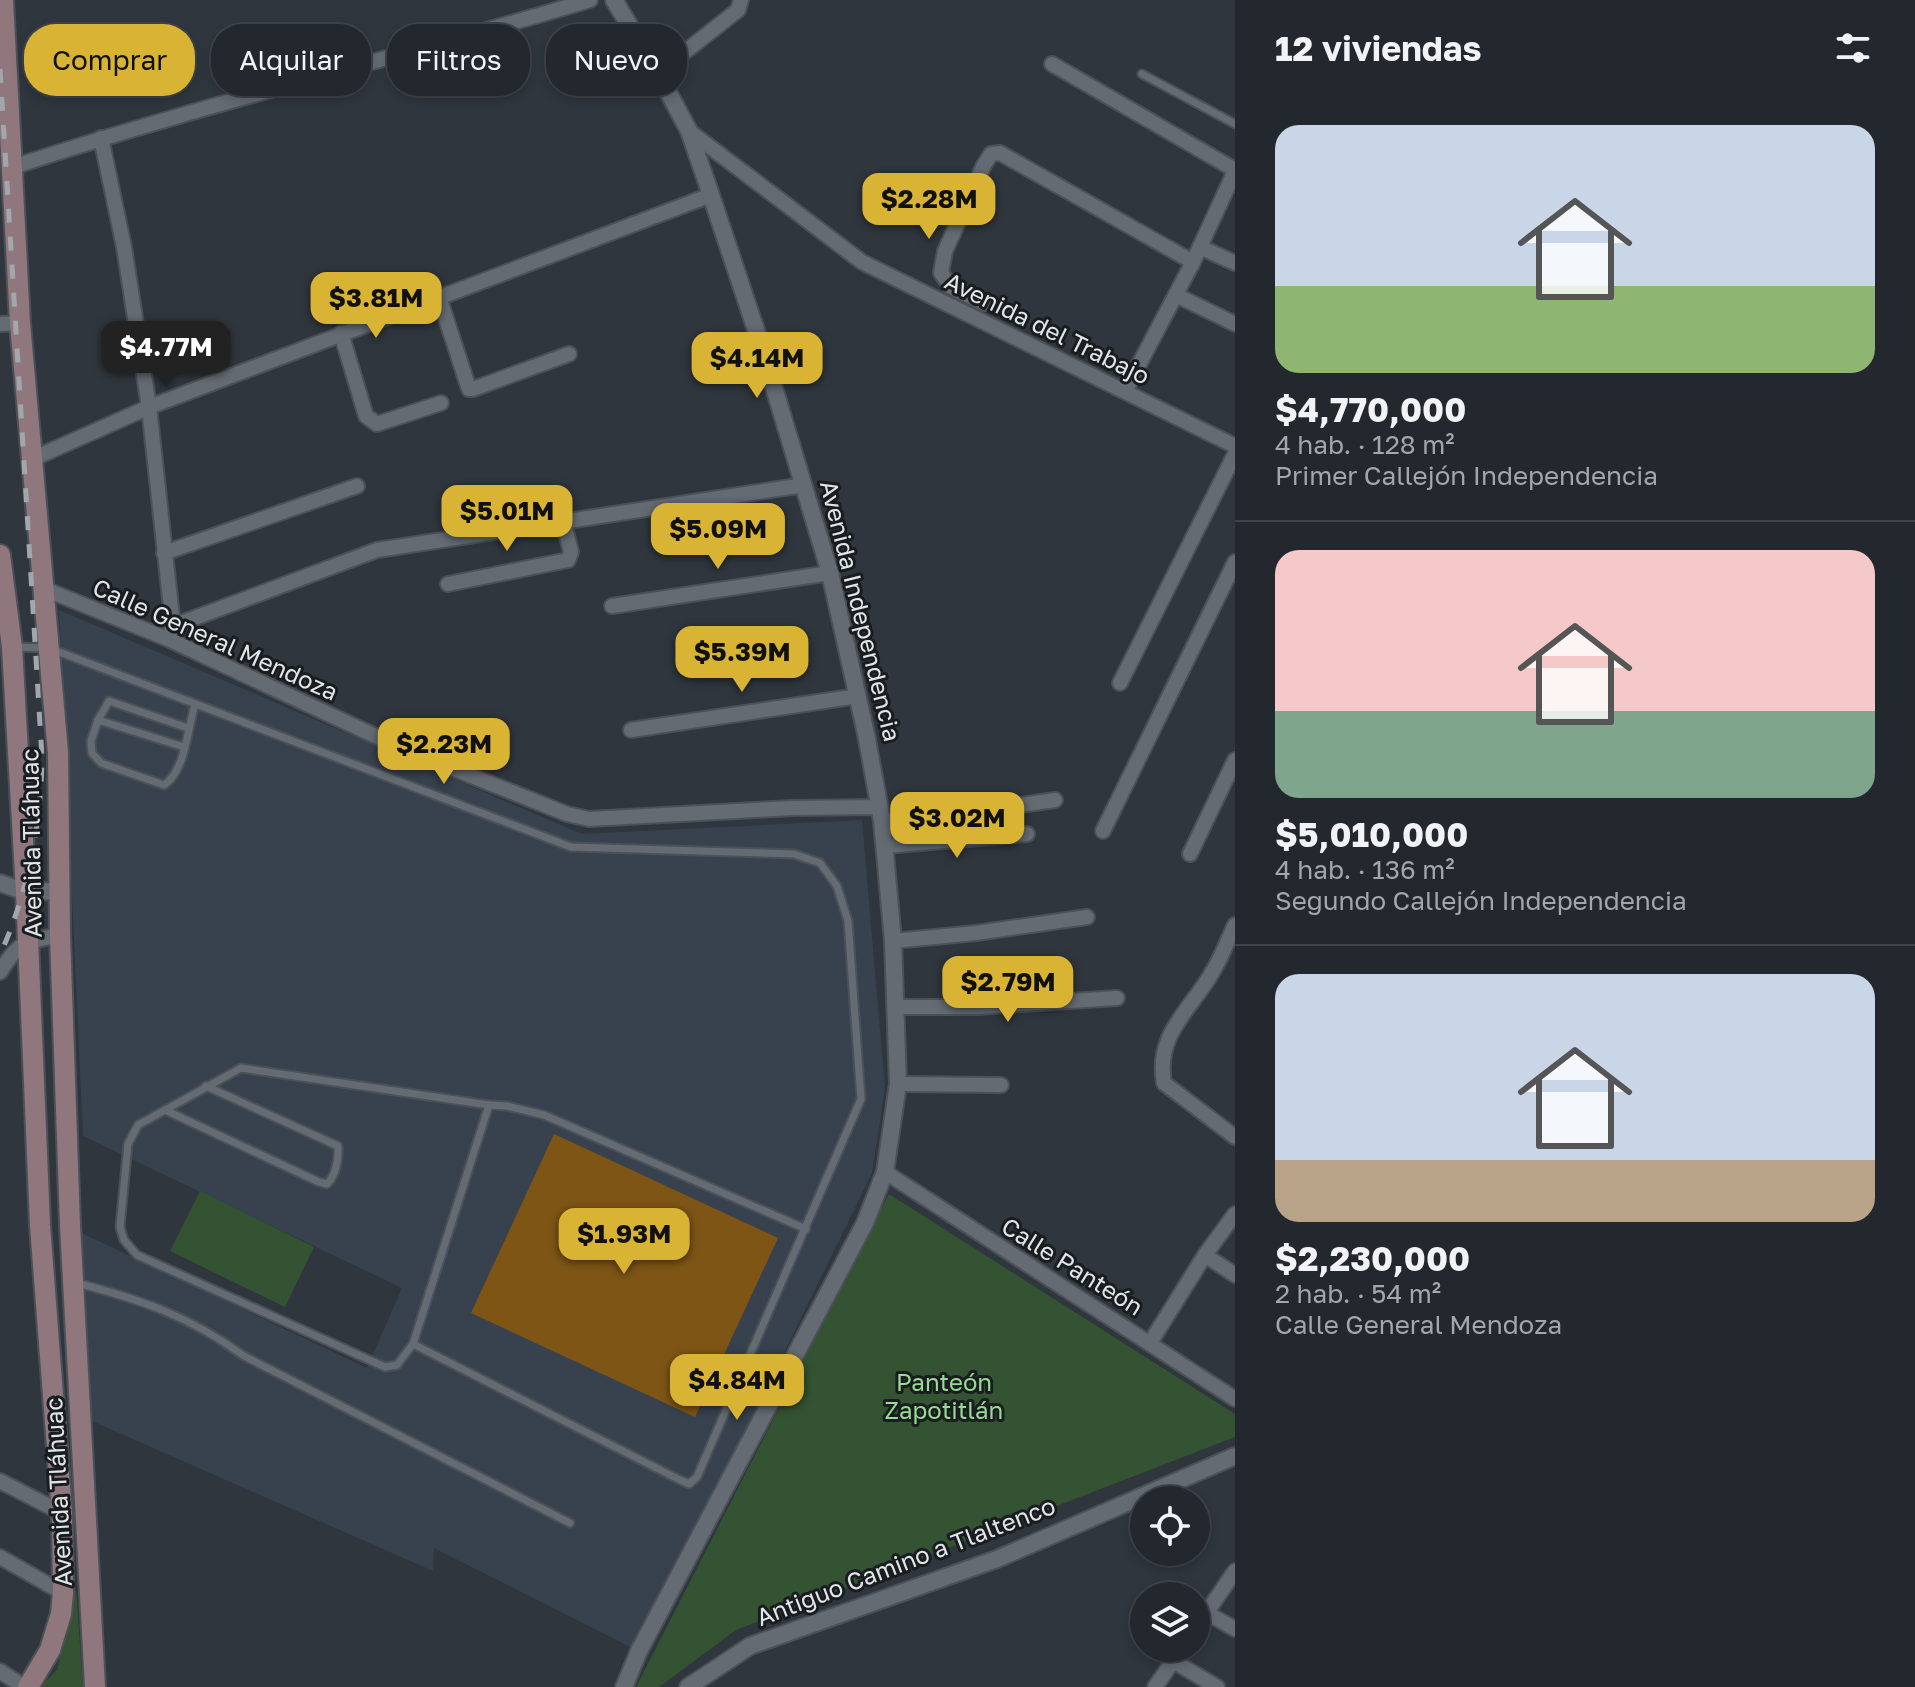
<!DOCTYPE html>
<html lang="es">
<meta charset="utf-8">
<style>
body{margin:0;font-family:"Golos Text",sans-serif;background:#2f343a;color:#f1f3f6;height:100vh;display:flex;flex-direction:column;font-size:30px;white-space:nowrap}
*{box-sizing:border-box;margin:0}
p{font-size:26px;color:#a3a6aa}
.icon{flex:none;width:44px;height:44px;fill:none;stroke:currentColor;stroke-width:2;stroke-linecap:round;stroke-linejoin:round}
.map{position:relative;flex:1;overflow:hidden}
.side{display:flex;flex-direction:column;background:#23282e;width:680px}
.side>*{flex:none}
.banner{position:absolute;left:24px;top:24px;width:760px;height:72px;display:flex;gap:16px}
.tools{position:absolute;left:1130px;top:1486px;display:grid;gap:16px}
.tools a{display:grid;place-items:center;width:80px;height:80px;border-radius:50%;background:#23282e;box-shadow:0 4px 12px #0003,0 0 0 2px #40444a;font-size:40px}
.price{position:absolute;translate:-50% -68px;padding:0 18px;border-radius:16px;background:#d9b334;color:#111;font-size:26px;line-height:52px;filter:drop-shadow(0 2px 4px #0008)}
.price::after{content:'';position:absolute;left:50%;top:48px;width:24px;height:18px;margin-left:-12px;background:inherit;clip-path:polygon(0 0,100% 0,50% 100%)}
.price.active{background:#222;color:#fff}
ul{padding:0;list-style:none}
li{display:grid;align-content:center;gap:16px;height:424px;padding:0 40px}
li+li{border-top:2px solid #40444a}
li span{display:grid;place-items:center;height:248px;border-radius:24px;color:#555}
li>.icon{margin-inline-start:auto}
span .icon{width:144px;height:144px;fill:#fffc;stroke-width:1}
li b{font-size:34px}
h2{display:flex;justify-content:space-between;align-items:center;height:96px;padding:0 40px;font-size:34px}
.pill{padding:0 28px;border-radius:32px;background:#23282e;box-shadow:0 4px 12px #0003,0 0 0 2px #40444a;font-size:28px;line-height:72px}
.pill.active{background:#d9b334;color:#111}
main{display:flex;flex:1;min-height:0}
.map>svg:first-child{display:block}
.built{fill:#37424e}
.green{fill:#345332}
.building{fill:#7e5515}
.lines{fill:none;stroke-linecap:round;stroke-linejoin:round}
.service-casing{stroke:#4c5157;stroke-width:11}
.minor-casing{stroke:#4c5157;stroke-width:18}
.tertiary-casing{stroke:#4c5157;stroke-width:20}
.secondary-casing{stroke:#4c5157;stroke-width:24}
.service{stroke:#646b73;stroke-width:7}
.minor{stroke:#646b73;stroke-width:14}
.tertiary{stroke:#646b73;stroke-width:16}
.secondary{stroke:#90777d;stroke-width:20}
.rail{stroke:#a1a7ac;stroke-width:5;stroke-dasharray:14 14;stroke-linecap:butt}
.labels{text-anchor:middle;stroke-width:6;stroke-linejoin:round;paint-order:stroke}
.street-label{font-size:24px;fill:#e1e6ea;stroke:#1a1d20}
.park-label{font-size:24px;fill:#96dc91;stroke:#1a1d20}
</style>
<main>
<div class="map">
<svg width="1235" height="1687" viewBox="0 0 1235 1687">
<rect width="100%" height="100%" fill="#2f363d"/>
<path class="built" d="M59 610 582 834 862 820 885 1088 872 1173 638 1651 434 1548 433 1571 76 1414 71 1228 367 1368 402 1288 83 1136Z"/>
<g class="green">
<path d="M200 1191 314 1247 285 1307 170 1251Z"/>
<path d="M889 1194 1235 1414V1437L736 1630 659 1687H636Z"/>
<path d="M76 1588 83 1687H40L57 1670Z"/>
</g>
<path class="building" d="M554 1134 778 1238 695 1417 471 1313Z"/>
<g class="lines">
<defs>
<g id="service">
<path d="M1142 74 1235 124"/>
<path d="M15 647 49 648 571 847 794 854 820 863 837 886 848 921 861 1099 697 1477 689 1484 678 1479 413 1344"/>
<path d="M98 720 109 701 188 728"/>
<path d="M184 747 98 720 91 741 92 753 101 763 164 785C186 770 187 729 195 705"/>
<path d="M241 1068 489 1105 413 1344 397 1365 385 1367 137 1255 124 1240 120 1227 128 1144 138 1125Z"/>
<path d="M489 1105 507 1106 544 1115 806 1229"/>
<path d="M165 1110 319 1182 327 1184C336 1176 339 1157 338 1146L206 1086"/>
<path d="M77 1283C142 1300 189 1316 244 1356L570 1523"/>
</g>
<g id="minor">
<path d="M1052 64 1235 170"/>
<path d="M658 73 738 10 741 0"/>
<path d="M689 131 862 262 1235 446"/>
<path d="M101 138 124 247 149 407 173 626 171 631"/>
<path d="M13 167C203 104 398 58 590 0"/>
<path d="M1200 247 1235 263"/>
<path d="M1176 295 1235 324"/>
<path d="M439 297 469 389H473L569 354"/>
<path d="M984 303 951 287 941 273 945 251 984 165 991 154 1000 153 1193 262"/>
<path d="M0 324 20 323"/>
<path d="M341 333 366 416 377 424 441 403"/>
<path d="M1125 391 1193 262 1235 171"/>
<path d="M30 460 149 407 711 195"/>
<path d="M164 553 357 486"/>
<path d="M448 584 568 560 571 552 563 520"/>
<path d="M42 588 168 639 401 748 567 814 589 819 792 808 880 807"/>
<path d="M612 606 830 573"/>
<path d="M173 626 377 550 804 485"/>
<path d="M1120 683 1235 454"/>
<path d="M631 730 858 696"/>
<path d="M882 821 953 815 1055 800"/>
<path d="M1103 831 1235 562"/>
<path d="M885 846 1027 834"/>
<path d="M1190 854 1235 760"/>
<path d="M1235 925C1228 940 1222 956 1213 971 1192 1009 1155 1033 1164 1083L1235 1137"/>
<path d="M893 941 976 933 1087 917"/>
<path d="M0 972C19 941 25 942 60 935"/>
<path d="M897 1007H977L1117 998"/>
<path d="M898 1084 1001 1085"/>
<path d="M885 1172 1235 1399"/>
<path d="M1205 1255 1235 1275"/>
<path d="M1150 1343 1205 1255 1235 1214"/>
<path d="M0 1481 62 1513"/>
<path d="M0 1557 63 1593"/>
<path d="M1207 1613 1235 1629"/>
<path d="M1196 1628 1235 1571"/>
<path d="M1173 1661 1217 1687"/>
<path d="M0 1671 24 1687"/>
<path d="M1155 1687 1182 1648"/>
</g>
<g id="tertiary">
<path d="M614 0 658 73 689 131 711 195 762 348 830 573 866 734 882 821 893 941 898 1084 885 1172 865 1223 639 1651 624 1687"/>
<path d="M0 883 26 892 60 891"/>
<path d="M688 1687 750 1646 997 1559 1235 1456"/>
</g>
<g id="secondary">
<path d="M3 0 20 323 58 753 60 935 70 1225 95 1687"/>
<path d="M0 555 12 647 26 892 40 1225 62 1513 63 1593 61 1614 50 1650 28 1687"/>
</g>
</defs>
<use href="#service" class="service-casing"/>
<use href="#minor" class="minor-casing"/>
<use href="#tertiary" class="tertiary-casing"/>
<use href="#secondary" class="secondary-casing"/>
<use href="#service" class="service"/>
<use href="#minor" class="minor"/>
<use href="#tertiary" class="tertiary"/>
<use href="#secondary" class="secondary"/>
<path class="rail" d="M0 69 42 757C41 826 28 892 0 955"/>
</g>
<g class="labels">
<g class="street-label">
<text transform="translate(1047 329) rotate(26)" y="8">Avenida del Trabajo</text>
<text transform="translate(860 611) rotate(76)" y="8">Avenida Independencia</text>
<text transform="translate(215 640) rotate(24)" y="8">Calle General Mendoza</text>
<text transform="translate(32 843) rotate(-91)" y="8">Avenida Tláhuac</text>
<text transform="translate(1072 1267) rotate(32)" y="8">Calle Panteón</text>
<text transform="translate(59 1492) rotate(-93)" y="8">Avenida Tláhuac</text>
<text transform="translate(906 1562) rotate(-21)" y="8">Antiguo Camino a Tlaltenco</text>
</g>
<g class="park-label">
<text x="944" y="1391">Panteón<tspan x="944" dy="28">Zapotitlán</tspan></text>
</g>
</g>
</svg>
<div class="tools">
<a><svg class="icon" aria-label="locate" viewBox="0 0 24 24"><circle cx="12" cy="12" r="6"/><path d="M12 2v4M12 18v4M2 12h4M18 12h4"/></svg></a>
<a><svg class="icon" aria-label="layers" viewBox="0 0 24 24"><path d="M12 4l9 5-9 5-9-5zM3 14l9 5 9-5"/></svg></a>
</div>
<b class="price" style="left:929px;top:241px">$2.28M</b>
<b class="price" style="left:376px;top:340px">$3.81M</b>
<b class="price active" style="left:166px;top:389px">$4.77M</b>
<b class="price" style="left:757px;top:400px">$4.14M</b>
<b class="price" style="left:507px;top:553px">$5.01M</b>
<b class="price" style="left:718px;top:571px">$5.09M</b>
<b class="price" style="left:742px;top:694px">$5.39M</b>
<b class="price" style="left:444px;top:786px">$2.23M</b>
<b class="price" style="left:957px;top:860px">$3.02M</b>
<b class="price" style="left:1008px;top:1024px">$2.79M</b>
<b class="price" style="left:624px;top:1276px">$1.93M</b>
<b class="price" style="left:737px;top:1422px">$4.84M</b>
<div class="banner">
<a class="pill active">Comprar</a>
<a class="pill">Alquilar</a>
<a class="pill">Filtros</a>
<a class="pill">Nuevo</a>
</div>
</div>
<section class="side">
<h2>12 viviendas<svg class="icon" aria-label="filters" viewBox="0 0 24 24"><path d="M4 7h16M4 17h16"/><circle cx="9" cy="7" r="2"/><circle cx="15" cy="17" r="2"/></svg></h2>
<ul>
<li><span style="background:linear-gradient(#c9d6e8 65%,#8fb573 0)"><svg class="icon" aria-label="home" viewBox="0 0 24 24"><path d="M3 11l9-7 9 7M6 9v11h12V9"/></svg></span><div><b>$4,770,000</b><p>4 hab. · 128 m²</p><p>Primer Callejón Independencia</p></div></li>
<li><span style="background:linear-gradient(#f6c9c9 65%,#7fa58c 0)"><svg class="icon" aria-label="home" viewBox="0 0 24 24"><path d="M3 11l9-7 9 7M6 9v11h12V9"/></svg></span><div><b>$5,010,000</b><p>4 hab. · 136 m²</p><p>Segundo Callejón Independencia</p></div></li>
<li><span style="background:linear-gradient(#c9d6e8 75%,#b9a48a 0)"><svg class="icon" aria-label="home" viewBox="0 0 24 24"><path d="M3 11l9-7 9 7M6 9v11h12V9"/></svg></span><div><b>$2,230,000</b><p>2 hab. · 54 m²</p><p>Calle General Mendoza</p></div></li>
</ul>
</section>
</main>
